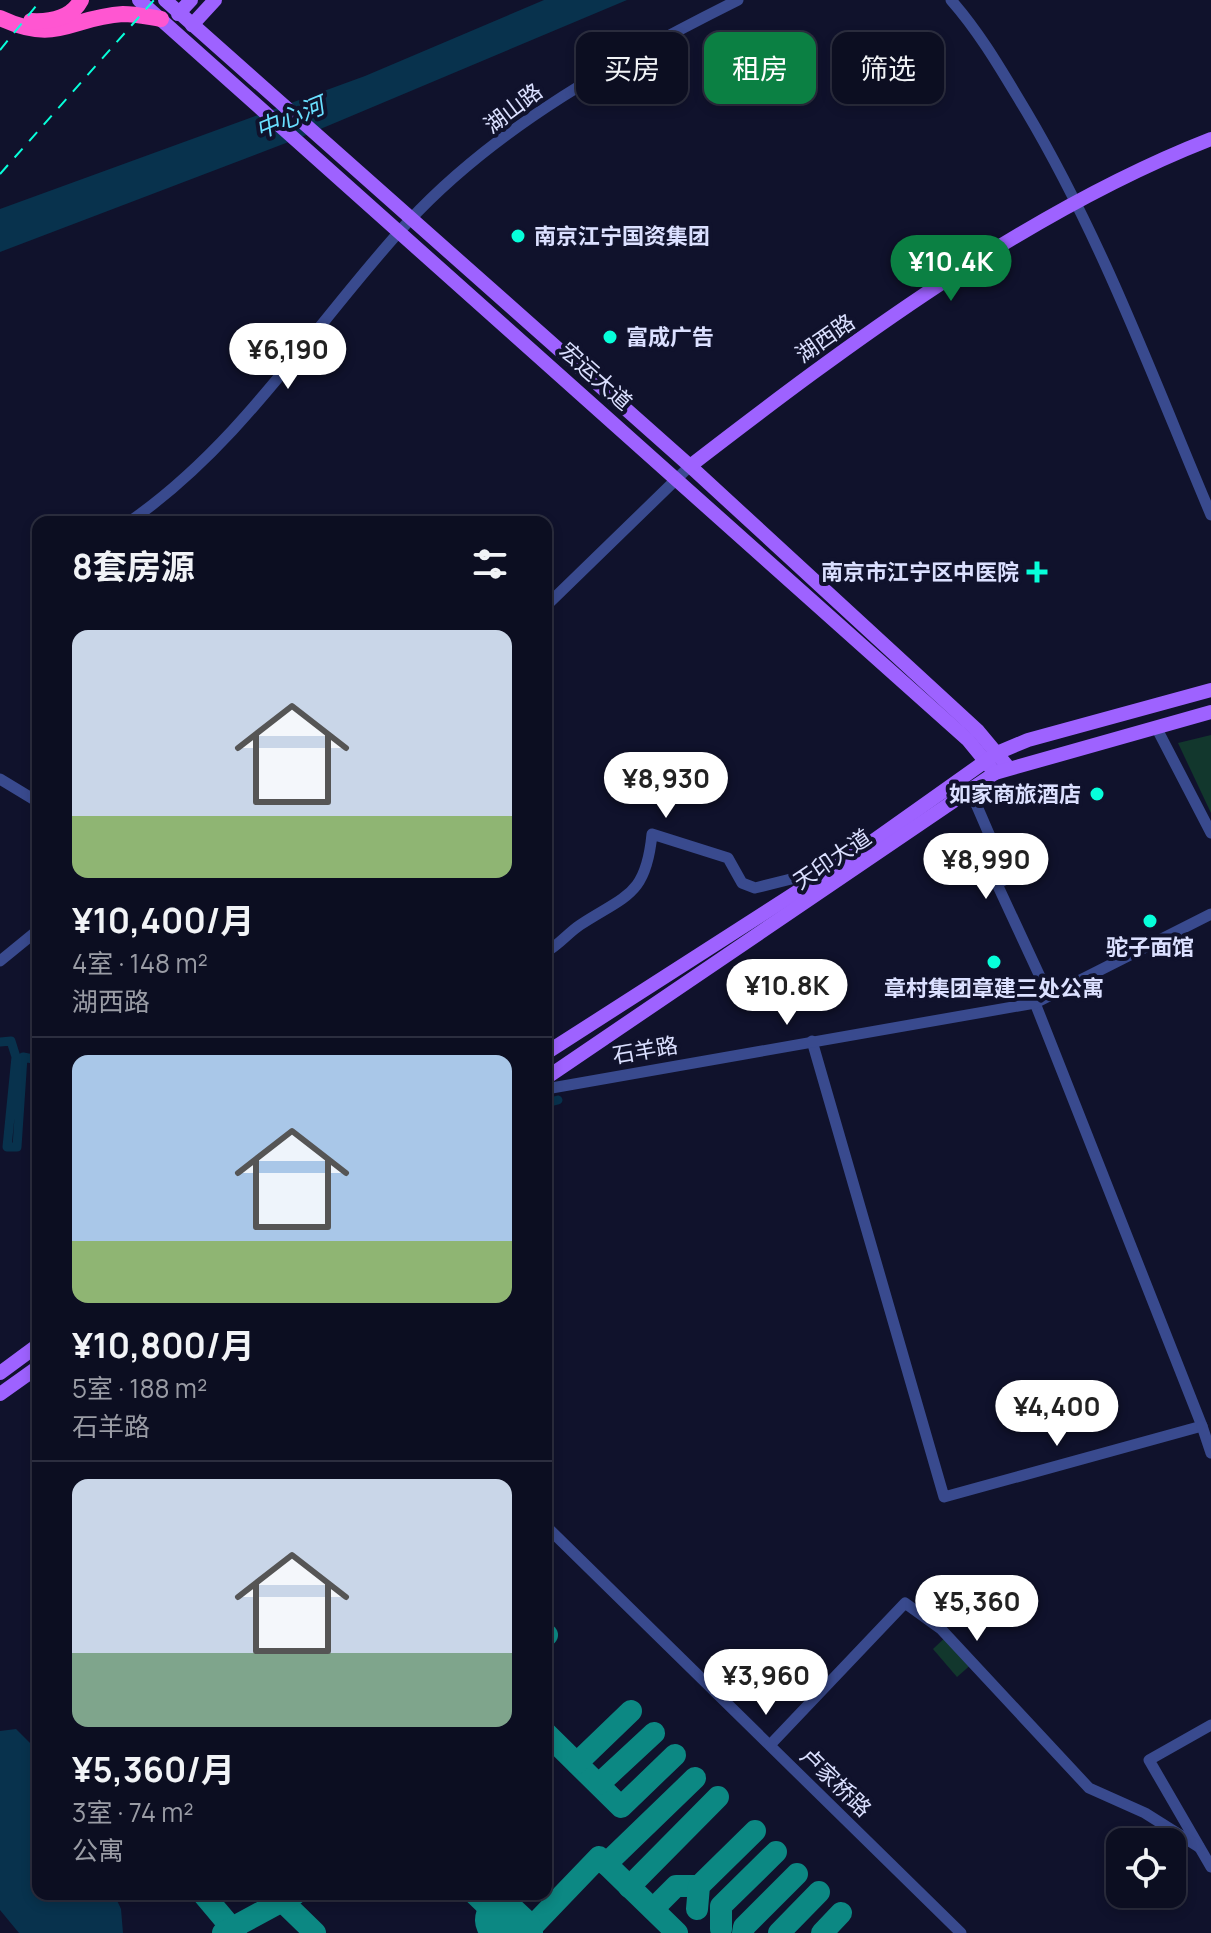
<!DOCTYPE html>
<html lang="zh">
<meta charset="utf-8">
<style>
body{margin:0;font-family:Manrope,"Noto Sans SC",sans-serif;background:#15172a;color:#f1f3f6;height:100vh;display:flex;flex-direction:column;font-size:30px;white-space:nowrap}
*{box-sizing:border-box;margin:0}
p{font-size:26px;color:#9a9ca5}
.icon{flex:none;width:44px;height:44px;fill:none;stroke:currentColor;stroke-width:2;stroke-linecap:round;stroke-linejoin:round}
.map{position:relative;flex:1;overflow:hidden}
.drawer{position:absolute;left:32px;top:516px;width:520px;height:1384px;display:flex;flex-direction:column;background:#0c0e21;border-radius:16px;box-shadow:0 4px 12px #0003,0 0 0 2px #2c2e3f}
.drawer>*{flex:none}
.top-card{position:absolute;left:576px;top:32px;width:514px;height:72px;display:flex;gap:16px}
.buttons{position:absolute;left:1106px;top:1828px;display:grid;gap:16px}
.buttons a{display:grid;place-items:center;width:80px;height:80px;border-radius:16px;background:#0c0e21;box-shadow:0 4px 12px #0003,0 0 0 2px #2c2e3f;font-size:40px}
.price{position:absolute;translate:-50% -68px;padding:0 18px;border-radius:28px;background:#fff;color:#222;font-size:26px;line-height:52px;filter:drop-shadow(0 2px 4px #0008)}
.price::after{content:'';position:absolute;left:50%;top:48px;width:24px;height:18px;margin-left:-12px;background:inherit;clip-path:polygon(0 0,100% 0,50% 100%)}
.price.selected{background:#0b8043;color:#fff}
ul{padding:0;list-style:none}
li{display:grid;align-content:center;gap:16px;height:424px;padding:0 40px}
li+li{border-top:2px solid #2c2e3f}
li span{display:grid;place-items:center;height:248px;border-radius:16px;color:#555}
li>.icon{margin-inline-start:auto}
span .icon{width:144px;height:144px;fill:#fffc;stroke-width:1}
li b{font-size:34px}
h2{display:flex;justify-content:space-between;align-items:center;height:96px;padding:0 40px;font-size:34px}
.tag{padding:0 28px;border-radius:16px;background:#0c0e21;box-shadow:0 4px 12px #0003,0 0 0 2px #2c2e3f;font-size:28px;line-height:72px}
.tag.selected{background:#0b8043;color:#fff}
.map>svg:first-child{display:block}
.green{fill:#12372d}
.water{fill:#08324d}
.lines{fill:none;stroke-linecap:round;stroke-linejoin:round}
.canal{stroke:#08324d;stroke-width:9}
.taxiway{stroke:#0c8883;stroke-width:22}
.runway{stroke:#0c8883;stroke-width:54}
.minor{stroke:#394a8e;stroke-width:11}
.major{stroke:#9e62ff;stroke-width:14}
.highway{stroke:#ff56d1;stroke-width:16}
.rail{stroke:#07ffda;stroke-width:2;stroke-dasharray:12 10;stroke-linecap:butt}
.poi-dot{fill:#07ffda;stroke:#10122c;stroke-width:3}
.labels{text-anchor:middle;stroke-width:8;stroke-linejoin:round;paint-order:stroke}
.street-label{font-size:22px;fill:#dbe0ff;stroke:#10122c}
.poi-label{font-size:22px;font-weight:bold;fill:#dbe0ff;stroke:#10122c;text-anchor:start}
.water-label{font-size:24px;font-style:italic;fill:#69dfff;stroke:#10122c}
</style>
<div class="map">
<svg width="1211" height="1933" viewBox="0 0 1211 1933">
<rect width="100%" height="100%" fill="#10122c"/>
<g class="green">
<path d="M1211 735V813L1178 743Z"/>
<path d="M949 1634 974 1662 957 1677 933 1649Z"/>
</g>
<g class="water">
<path d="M544 0H627L299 138 0 252V209L365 76Z"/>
<path d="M16 1729 38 1751V1894H114L121 1909 123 1933H19L0 1910V1731Z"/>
</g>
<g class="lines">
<g class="canal">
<path d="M0 1042 11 1041 16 1057 7 1147H17L23 1057 38 1060"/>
<path d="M546 1103 558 1100"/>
</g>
<g class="taxiway">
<path d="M546 1635H547"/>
<path d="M546 1733 621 1807 675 1755"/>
<path d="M577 1763 631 1711"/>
<path d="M599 1784 654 1733"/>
<path d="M606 1864 695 1778"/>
<path d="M629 1887 718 1797"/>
<path d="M203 1894 236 1933"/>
<path d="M275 1894 315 1933"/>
<path d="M475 1894 502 1920"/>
<path d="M653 1909 676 1886H699"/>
<path d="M697 1909 699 1886 755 1831"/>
<path d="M721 1929V1906L776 1852"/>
<path d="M223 1933 295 1894"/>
<path d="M526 1933 599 1857 677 1933"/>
<path d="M743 1933 744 1927 797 1874"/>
<path d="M779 1933 819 1892"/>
<path d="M822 1933 841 1913"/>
</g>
<path class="runway" d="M502 1920 516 1933"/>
<g class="minor">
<path d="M951 0C981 34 1003 73 1026 111 1102 239 1153 378 1211 515"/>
<path d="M129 522C243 443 315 323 408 222 499 124 620 59 738 0"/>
<path d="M546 606 690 466"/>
<path d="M1156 727 1211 833"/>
<path d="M0 779 38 802"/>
<path d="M970 790 1008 878 997 884 1049 996"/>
<path d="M546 952C559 945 568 933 580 925 626 895 646 896 652 834L728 858 742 883 755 888 823 871"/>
<path d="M0 961 38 930"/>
<path d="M812 1041 944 1497 1202 1426 1035 1003"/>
<path d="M546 1089 1035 1003 1211 914"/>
<path d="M1202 1426 1211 1453"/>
<path d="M546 1526 961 1933"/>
<path d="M1211 1725 1149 1760 1211 1867"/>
<path d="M770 1745 905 1603 941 1629 1089 1788 1145 1813 1199 1847"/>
</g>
<g class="major">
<path d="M139 0 968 740 995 773"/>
<path d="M165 0 690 466 978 731 1008 767"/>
<path d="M178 14 191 0"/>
<path d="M192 25 215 0"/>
<path d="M690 466C847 345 1026 211 1211 139"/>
<path d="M546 1053 842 863 997 753 1028 740 1211 690"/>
<path d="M546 1078 995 773 1211 712"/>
<path d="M0 1373 38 1345"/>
<path d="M0 1394 38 1367"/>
</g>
<g class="highway">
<path d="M0 18C58 45 70 17 123 14 136 14 148 17 161 19"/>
<path d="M31 21C50 22 71 19 81 0"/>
</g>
<g class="rail">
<path d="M0 50 41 0"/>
<path d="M0 174 154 0"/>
</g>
</g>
<g class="poi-dot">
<circle cx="518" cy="236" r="8"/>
<circle cx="610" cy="337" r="8"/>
<path d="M1033 560h8v8h8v8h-8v8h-8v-8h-8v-8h8z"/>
<circle cx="1097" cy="794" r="8"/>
<circle cx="1150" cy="921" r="8"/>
<circle cx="994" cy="962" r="8"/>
</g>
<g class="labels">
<g class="street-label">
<text transform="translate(513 108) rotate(-37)" y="8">湖山路</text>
<text transform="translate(825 338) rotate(-35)" y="8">湖西路</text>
<text transform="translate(596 376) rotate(42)" y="8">宏运大道</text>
<text transform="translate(832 859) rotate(-34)" y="8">天印大道</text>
<text transform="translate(645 1050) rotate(-10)" y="8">石羊路</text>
<text transform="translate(836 1782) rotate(44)" y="8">卢家桥路</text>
</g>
<g class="poi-label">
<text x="534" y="244">南京江宁国资集团</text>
<text x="626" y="345">富成广告</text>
<text x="1019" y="580" text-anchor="end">南京市江宁区中医院</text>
<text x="1081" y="802" text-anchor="end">如家商旅酒店</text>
<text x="1150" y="955" text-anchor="middle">驼子面馆</text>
<text x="994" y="996" text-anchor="middle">章村集团章建三处公寓</text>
</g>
<g class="water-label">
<text transform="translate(290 118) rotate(-22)" y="8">中心河</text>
</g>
</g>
</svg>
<div class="buttons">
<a><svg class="icon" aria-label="locate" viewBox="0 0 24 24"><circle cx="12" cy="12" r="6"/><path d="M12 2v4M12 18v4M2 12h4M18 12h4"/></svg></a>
</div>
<b class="price selected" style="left:951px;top:303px">¥10.4K</b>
<b class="price" style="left:288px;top:391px">¥6,190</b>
<b class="price" style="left:666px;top:820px">¥8,930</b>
<b class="price" style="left:986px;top:901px">¥8,990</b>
<b class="price" style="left:787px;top:1027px">¥10.8K</b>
<b class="price" style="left:1057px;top:1448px">¥4,400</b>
<b class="price" style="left:977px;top:1643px">¥5,360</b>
<b class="price" style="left:766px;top:1717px">¥3,960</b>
<div class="top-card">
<a class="tag">买房</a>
<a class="tag selected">租房</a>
<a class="tag">筛选</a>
</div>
<section class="drawer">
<h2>8套房源<svg class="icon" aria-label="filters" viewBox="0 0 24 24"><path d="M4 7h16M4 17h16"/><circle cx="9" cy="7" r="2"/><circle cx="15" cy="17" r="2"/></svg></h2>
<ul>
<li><span style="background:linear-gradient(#c9d6e8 75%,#8fb573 0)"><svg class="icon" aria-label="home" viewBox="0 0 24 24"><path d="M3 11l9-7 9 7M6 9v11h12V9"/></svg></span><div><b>¥10,400/月</b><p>4室 · 148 m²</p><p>湖西路</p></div></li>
<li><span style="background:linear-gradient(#a9c7e8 75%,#8fb573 0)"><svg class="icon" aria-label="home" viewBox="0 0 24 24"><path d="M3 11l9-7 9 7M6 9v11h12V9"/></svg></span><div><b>¥10,800/月</b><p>5室 · 188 m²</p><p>石羊路</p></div></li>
<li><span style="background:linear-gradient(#c9d6e8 70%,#7fa58c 0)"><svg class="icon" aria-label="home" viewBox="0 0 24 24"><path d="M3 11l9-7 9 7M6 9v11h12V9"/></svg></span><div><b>¥5,360/月</b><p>3室 · 74 m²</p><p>公寓</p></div></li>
</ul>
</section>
</div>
